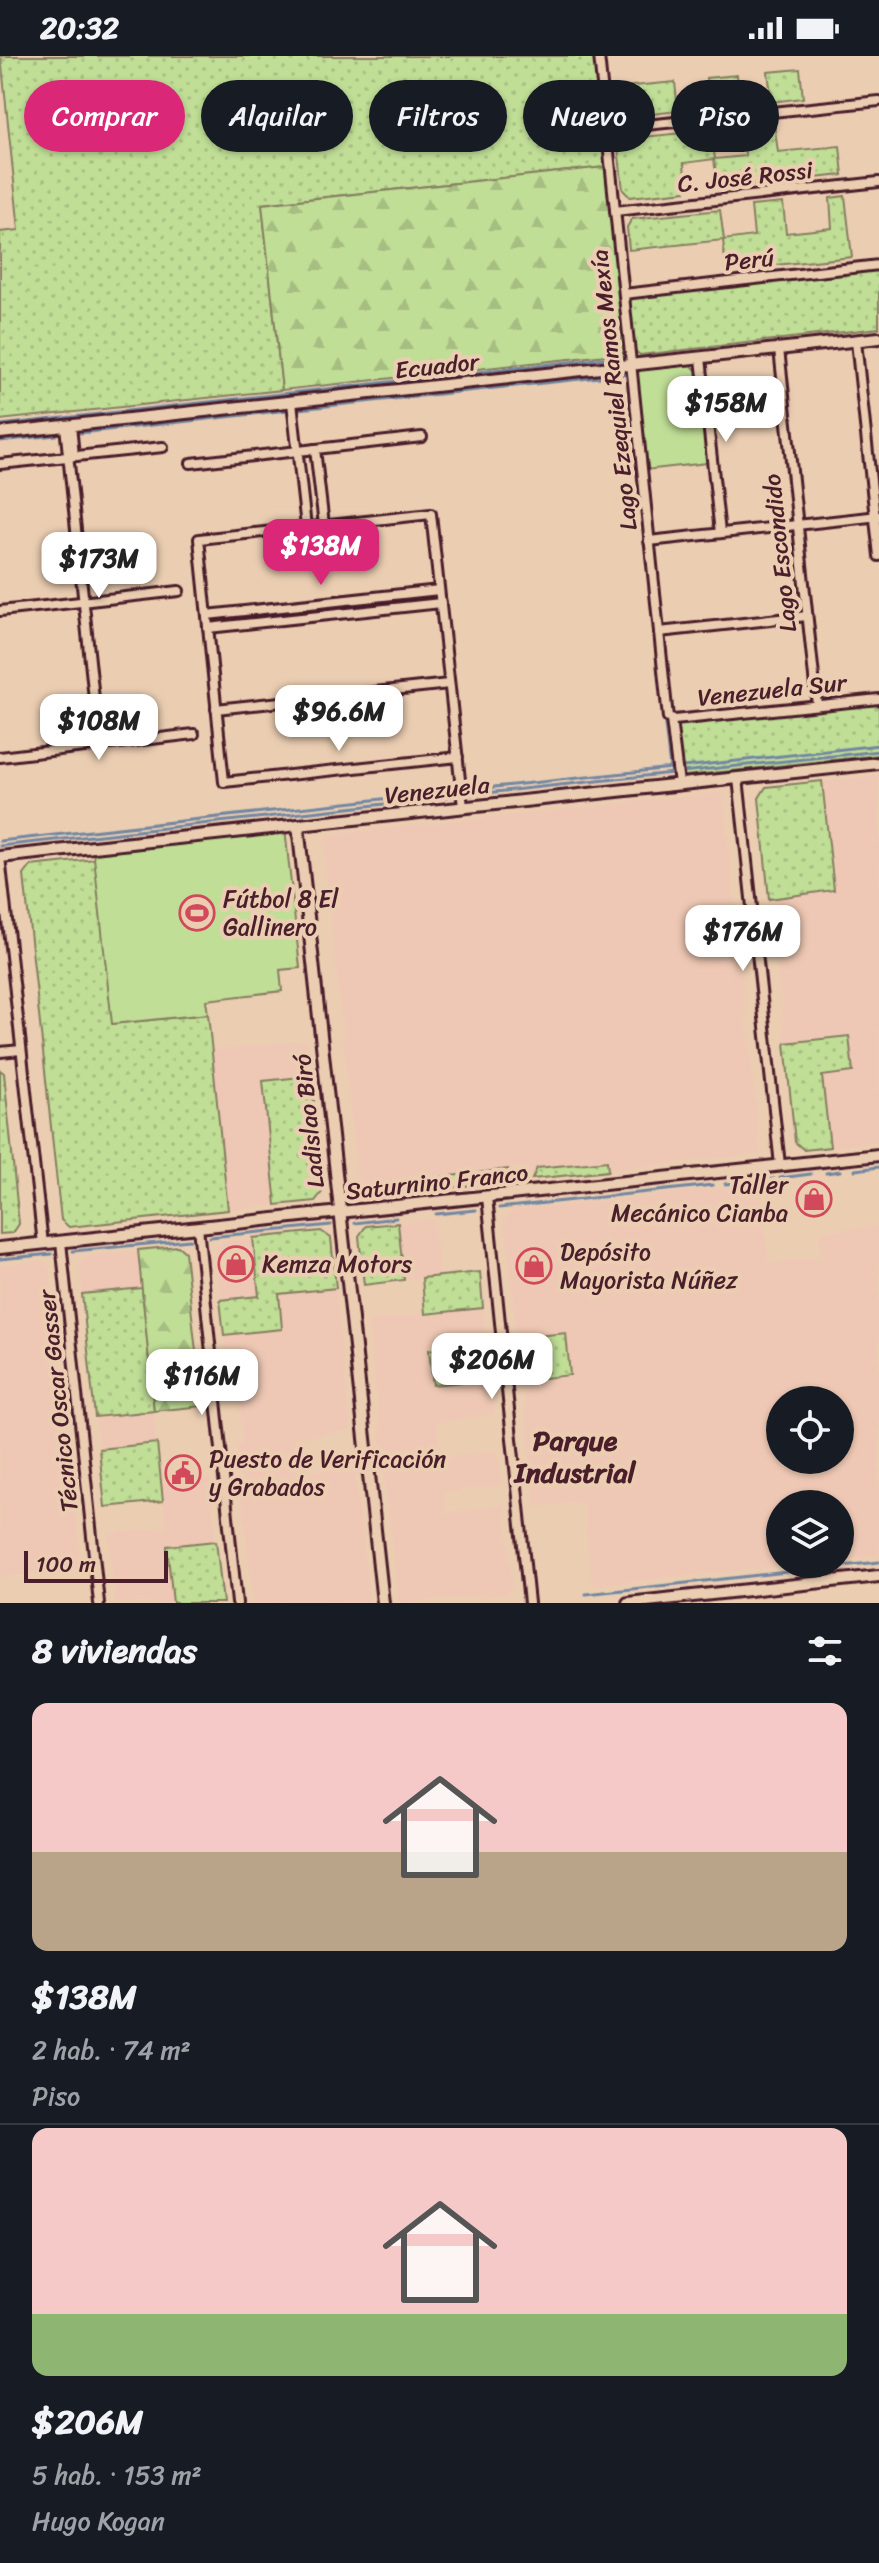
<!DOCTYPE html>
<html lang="es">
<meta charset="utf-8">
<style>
body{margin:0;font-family:Sriracha,sans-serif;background:#242831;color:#f1f3f6;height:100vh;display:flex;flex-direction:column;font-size:30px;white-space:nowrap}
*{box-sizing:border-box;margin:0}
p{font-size:26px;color:#9ea1a6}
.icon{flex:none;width:44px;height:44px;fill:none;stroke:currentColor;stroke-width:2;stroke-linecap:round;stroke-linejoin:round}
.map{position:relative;height:1547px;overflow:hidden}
.details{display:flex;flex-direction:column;background:#171b24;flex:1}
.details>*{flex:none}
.guide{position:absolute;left:24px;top:24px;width:832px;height:72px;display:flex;gap:16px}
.fabs{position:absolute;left:766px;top:1330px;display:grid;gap:16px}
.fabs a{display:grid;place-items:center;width:88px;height:88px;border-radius:50%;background:#171b24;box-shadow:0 2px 6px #0004;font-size:40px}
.scale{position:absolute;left:24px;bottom:20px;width:144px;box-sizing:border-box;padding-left:8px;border:4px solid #4a1f2b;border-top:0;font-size:22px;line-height:28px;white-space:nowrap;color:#4a1f2b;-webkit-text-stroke:6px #ebceb2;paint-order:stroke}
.price{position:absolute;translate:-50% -68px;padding:0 18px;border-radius:16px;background:#fff;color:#222;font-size:26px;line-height:52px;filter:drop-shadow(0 2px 4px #0008)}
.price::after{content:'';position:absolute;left:50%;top:48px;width:24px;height:18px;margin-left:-12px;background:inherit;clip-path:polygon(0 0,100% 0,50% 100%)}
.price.active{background:#db2777;color:#fff}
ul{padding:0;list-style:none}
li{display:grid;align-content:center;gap:16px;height:424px;padding:0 32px}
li+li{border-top:2px solid #363941}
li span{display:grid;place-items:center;height:248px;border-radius:16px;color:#555}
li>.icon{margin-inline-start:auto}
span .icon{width:144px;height:144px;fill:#fffc;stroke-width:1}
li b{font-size:34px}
h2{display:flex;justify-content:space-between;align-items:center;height:96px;padding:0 32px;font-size:34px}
.pill{padding:0 28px;border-radius:36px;background:#171b24;box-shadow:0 2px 6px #0004;font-size:28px;line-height:72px}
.pill.active{background:#db2777;color:#fff}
.status{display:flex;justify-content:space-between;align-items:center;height:56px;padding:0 40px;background:#171b24;direction:ltr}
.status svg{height:22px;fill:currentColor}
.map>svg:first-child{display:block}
.built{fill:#eec8b4;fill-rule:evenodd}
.grass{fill:url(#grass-dots);stroke:#857e60;stroke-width:2}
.forest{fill:url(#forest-firs);stroke:#857e60;stroke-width:2}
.park{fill:#c0de96;stroke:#857e60;stroke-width:2}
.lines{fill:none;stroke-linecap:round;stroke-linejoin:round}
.stream{stroke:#7387a1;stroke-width:3}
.minor-casing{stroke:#4a1f2b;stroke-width:14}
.tertiary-casing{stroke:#4a1f2b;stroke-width:16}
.minor{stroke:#ebceb2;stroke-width:8}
.tertiary{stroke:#ebceb2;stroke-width:10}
.labels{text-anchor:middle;stroke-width:8;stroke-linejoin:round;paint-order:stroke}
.street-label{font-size:24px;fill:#4a1f2b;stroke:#ebceb2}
.poi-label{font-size:24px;fill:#4a1f2b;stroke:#ebceb2;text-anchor:start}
.quarter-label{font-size:28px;font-weight:bold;fill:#4a1f2b;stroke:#ebceb2}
</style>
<div class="status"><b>20:32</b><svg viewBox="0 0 49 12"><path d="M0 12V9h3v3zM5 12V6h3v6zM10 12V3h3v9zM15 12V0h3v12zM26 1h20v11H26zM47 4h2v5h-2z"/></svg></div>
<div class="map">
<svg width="879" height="1547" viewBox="0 0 879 1547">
<defs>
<pattern id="grass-dots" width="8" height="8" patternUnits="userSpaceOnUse" patternTransform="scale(2)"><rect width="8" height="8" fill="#c0de96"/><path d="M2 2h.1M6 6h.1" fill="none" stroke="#a6be81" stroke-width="1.8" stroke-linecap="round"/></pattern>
<pattern id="forest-firs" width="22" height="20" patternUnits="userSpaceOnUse" patternTransform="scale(2)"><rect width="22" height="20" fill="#c0de96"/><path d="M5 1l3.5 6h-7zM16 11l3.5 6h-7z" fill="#a6be81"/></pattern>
</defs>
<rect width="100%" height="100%" fill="#ebceb2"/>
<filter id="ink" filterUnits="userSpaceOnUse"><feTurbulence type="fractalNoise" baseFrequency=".0125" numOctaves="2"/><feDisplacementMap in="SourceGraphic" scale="16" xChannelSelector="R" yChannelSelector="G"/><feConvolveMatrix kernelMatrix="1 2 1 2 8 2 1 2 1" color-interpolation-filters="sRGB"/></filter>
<g filter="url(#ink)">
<g class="built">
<path d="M879 719V1086L830 1091 822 1020 849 980 785 987 769 843 833 834 822 725Z"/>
<path d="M723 736 761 1098 608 1115 607 1105 537 1112 528 1123 526 1111 358 1131 323 787 329 778Z"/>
<path d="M307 984 311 1020 263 1025 276 1149 228 1154 212 994Z"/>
<path d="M760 1128 769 1207 821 1202 819 1176 879 1169V1500L840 1504V1448H780V1508H805L592 1530 583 1447 535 1451 522 1325 570 1319 566 1277 517 1282 504 1163 512 1154ZM780 1344H840V1404H780Z"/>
<path d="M434 1163 440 1220 404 1224 398 1167Z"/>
<path d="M253 1182 259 1240 220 1244 215 1193 221 1185Z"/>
<path d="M138 1194 142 1232 82 1238 79 1207 85 1200Z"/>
<path d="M42 1204 50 1211 82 1513 0 1521V1209Z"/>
<path d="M336 1232 351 1375 294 1382 298 1417 355 1411 370 1546 253 1547 236 1387 243 1386 235 1315 228 1316 224 1280 282 1273 278 1238Z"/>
<path d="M483 1252 487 1288 429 1294 433 1329 491 1323 495 1359 437 1366 441 1401 498 1395 502 1430 445 1436 446 1457 504 1448 513 1532 507 1539 401 1547 397 1543 368 1264Z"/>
<path d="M154 1355 157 1387 99 1393 95 1361Z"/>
<path d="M210 1422 216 1485 168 1490 173 1547H115L108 1478 165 1471 161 1427Z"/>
</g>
<g class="grass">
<path d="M1 0H594L605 111 262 148 282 334 0 364V176L19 174Z"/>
<path d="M800 13 803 42 772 46 768 16Z"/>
<path d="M737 19 740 49 709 52 706 22Z"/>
<path d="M675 26 678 55 615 62 612 32Z"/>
<path d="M774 67 778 96 840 90 843 119 718 132 714 103 684 107 686 135 630 141 623 134 618 91 624 83 711 74 715 103 745 100 743 71Z"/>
<path d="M845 140 852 201 726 214 723 184 629 194 627 171 632 163 720 154 724 184 754 180 751 150 783 147 786 177 832 172 830 142Z"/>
<path d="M879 214V272L640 299 634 294 629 246 635 241Z"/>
<path d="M879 648V699L675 721 670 670Z"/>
<path d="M822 725 834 834 769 843 759 742 766 731Z"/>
<path d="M95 803 113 968 208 958 228 1154 69 1171 61 1164 24 819 31 810Z"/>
<path d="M849 980 853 1016 822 1020 830 1091 804 1094 795 1086 785 987Z"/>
<path d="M0 1014 4 1017 19 1168 13 1177 0 1178Z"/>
<path d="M311 1020 323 1135 315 1145 276 1149 263 1025Z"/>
<path d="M607 1105 608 1115 532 1123 537 1112Z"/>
<path d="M508 1113 510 1125 368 1140 358 1131Z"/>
<path d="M398 1167 404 1224 364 1229 359 1180 366 1170Z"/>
<path d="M321 1175 331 1182 336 1232 279 1238 282 1273 224 1279 220 1244 259 1240 253 1182Z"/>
<path d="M480 1216 483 1252 425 1258 422 1222Z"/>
<path d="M142 1232 154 1355 95 1361 82 1238Z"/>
<path d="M566 1277 570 1319 522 1325 517 1282Z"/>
<path d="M487 1288 491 1323 433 1329 429 1294Z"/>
<path d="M157 1387 163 1445 105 1451 99 1393Z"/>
<path d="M216 1485 223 1547H173L167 1490Z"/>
</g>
<g class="forest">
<path d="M605 111 625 297 282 334 262 148Z"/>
<path d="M178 1190 185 1196 202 1350 154 1355 138 1194Z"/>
</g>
<g class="park">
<path d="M691 309 697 315 707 407 645 414 635 319 641 314Z"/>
<path d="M285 772 300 912 280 914 282 935 206 944 208 958 112 968 93 792Z"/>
</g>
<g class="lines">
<g class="stream">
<path d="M299 353 628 318"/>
<path d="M0 369 624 300 627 304"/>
<path d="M80 377 289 354"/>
<path d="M0 385 56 379"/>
<path d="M664 660 670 712"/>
<path d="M683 711 879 689"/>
<path d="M476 733 671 712"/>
<path d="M467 739 879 695"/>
<path d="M0 785 455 735"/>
<path d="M0 790 458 740"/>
<path d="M855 1114 879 1111"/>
<path d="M826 1117 840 1115"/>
<path d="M780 1122 811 1118"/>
<path d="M725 1128 774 1123"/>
<path d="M499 1152 713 1129"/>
<path d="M436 1158 476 1154"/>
<path d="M355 1167 396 1162"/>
<path d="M210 1181 331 1169"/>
<path d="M73 1195 190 1184"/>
<path d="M0 1203 52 1198"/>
<path d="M586 1538 879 1506"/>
</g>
<defs>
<g id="minor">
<path d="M599 0 668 662 674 664 879 643"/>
<path d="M607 73 879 45"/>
<path d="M615 155 879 126"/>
<path d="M624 238 879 209"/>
<path d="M856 285 879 500"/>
<path d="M779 293 817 649"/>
<path d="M701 302 720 477"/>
<path d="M292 346 306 471"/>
<path d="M71 369 74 400"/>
<path d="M65 370 99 690"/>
<path d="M315 393 324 469"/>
<path d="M191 407 422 381"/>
<path d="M0 408 163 391"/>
<path d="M649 485 879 460"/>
<path d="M0 555 179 535"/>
<path d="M207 559 439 534"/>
<path d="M208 572 441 547"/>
<path d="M659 576 807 560"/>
<path d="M216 653 449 628"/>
<path d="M671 664 679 728"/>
<path d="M0 701 194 678"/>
<path d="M458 701 224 726 199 483 431 458 463 751"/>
<path d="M738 722 780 1109"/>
<path d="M0 801 43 1188"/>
<path d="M0 996 21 994"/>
<path d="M487 1141 529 1547"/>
<path d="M198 1171 237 1547"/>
<path d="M61 1186 99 1547"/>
</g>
<g id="tertiary">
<path d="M0 377 879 282"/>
<path d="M298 769 383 1547"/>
<path d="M0 801 879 707"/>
<path d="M0 1192 879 1099"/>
<path d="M628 1547 879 1520"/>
</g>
</defs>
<use href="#minor" class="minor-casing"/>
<use href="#tertiary" class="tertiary-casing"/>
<use href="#minor" class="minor"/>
<use href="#tertiary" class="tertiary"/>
</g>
</g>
<defs>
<symbol id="stadium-ring" viewBox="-11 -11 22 22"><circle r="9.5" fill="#ebceb2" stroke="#d1495b" stroke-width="1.5"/><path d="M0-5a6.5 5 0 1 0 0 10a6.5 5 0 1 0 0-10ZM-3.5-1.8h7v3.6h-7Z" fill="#d1495b"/></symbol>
<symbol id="shop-ring" viewBox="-11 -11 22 22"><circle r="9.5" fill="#ebceb2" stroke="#d1495b" stroke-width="1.5"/><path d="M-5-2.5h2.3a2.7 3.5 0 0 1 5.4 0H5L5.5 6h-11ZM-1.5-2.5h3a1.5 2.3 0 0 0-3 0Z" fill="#d1495b"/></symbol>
<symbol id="civic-ring" viewBox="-11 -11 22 22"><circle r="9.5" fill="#ebceb2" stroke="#d1495b" stroke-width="1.5"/><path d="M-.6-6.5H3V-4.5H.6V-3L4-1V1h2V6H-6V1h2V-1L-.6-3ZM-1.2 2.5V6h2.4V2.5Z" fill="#d1495b"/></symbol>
</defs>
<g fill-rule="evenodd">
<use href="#stadium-ring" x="177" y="837" width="40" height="40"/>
<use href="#shop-ring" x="794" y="1123" width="40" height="40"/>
<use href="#shop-ring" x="216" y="1188" width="40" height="40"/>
<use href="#shop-ring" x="514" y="1190" width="40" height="40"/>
<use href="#civic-ring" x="163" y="1397" width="40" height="40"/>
</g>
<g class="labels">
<g class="street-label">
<text transform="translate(745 121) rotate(-6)" y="8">C. José Rossi</text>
<text transform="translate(749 204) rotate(-6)" y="8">Perú</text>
<text transform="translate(437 310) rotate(-6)" y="8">Ecuador</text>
<text transform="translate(614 334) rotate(-96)" y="8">Lago Ezequiel Ramos Mexía</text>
<text transform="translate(780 497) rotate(-96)" y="8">Lago Escondido</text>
<text transform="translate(772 634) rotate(-6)" y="8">Venezuela Sur</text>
<text transform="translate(437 734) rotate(-6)" y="8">Venezuela</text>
<text transform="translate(309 1065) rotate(-96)" y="8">Ladislao Biró</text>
<text transform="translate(437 1126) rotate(-6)" y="8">Saturnino Franco</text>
<text transform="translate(58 1345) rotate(-96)" y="8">Técnico Oscar Gasser</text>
</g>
<g class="poi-label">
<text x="223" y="851">Fútbol 8 El<tspan x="223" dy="28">Gallinero</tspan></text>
<text x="788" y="1137" text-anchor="end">Taller<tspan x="788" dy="28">Mecánico Cianba</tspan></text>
<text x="560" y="1204">Depósito<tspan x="560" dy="28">Mayorista Núñez</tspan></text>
<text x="262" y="1216">Kemza Motors</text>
<text x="209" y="1411">Puesto de Verificación<tspan x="209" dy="28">y Grabados</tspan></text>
</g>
<g class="quarter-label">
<text x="575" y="1394">Parque<tspan x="575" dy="32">Industrial</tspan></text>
</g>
</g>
</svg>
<div class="fabs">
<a><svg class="icon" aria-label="locate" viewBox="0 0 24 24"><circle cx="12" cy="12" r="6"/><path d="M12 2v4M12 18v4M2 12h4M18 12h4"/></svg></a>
<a><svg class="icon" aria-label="layers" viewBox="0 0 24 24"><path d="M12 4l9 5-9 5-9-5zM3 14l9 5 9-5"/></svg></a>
</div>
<div class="scale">100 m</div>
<b class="price" style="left:726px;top:388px">$158M</b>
<b class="price active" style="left:321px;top:531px">$138M</b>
<b class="price" style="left:99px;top:544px">$173M</b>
<b class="price" style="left:339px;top:697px">$96.6M</b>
<b class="price" style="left:99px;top:706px">$108M</b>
<b class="price" style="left:743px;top:917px">$176M</b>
<b class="price" style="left:492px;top:1345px">$206M</b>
<b class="price" style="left:202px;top:1361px">$116M</b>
<div class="guide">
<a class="pill active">Comprar</a>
<a class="pill">Alquilar</a>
<a class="pill">Filtros</a>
<a class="pill">Nuevo</a>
<a class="pill">Piso</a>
</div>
</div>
<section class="details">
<h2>8 viviendas<svg class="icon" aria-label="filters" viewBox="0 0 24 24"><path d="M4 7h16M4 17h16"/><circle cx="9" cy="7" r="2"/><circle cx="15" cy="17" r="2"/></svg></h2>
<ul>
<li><span style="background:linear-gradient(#f6c9c9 60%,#b9a48a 0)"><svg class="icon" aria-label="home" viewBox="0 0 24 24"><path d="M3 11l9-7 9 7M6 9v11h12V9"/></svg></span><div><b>$138M</b><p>2 hab. · 74 m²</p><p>Piso</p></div></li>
<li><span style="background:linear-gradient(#f6c9c9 75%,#8fb573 0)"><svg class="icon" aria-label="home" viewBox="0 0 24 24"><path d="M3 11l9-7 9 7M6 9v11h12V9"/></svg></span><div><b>$206M</b><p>5 hab. · 153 m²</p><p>Hugo Kogan</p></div></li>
</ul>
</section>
